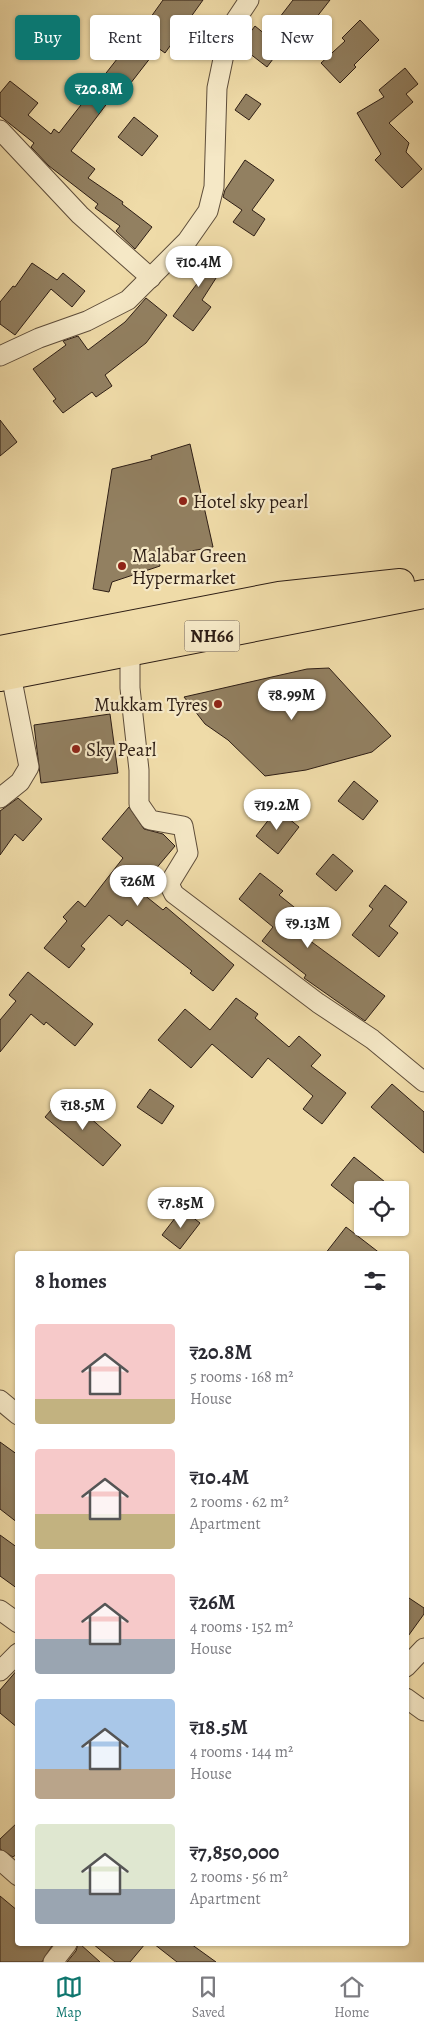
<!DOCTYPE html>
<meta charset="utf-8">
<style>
body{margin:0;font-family:Alegreya,serif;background:#f2f2f3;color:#2b2b33;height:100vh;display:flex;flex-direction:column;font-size:19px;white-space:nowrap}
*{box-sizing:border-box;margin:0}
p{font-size:16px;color:#7c7c81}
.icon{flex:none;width:28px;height:28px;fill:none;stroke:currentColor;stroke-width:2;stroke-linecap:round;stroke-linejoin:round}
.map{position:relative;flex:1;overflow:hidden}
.sheet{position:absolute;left:15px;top:1251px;width:394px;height:695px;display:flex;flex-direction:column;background:#fff;border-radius:5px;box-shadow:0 1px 4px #0004}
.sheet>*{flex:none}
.top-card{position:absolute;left:15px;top:15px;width:395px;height:45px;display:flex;gap:10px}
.fabs{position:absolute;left:354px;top:1181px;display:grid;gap:10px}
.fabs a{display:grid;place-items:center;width:55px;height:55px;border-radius:5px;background:#fff;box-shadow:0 1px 4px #0004;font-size:25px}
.price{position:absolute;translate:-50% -42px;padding:0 11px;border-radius:18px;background:#fff;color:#222;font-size:16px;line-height:32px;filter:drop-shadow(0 1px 2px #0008)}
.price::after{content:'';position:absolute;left:50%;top:30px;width:15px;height:11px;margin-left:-8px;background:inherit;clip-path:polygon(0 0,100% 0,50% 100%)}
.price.active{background:#0f766e;color:#fff}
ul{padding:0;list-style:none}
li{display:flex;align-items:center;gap:15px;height:125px;padding:0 20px}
li span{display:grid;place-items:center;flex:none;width:140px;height:100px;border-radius:5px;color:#555}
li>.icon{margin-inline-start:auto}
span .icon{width:60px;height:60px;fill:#fffc;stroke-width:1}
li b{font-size:21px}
h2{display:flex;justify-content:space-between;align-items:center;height:60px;padding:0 20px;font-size:21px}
.chip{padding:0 18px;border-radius:5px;background:#fff;box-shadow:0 1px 4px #0004;font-size:18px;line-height:45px}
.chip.active{background:#0f766e;color:#fff}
.menu{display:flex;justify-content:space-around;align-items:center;height:70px;border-top:1px solid #e1e1e2;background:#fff;font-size:14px;color:#7c7c81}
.menu a{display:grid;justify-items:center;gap:2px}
.menu .active{color:#0f766e}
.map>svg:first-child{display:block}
.building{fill:#928061;stroke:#2e1e15}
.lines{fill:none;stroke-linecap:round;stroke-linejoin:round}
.street-casing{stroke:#5e4d3a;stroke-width:21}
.highway-casing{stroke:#2e1e15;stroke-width:30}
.street{stroke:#f5e8c6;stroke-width:19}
.highway{stroke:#efdba8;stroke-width:28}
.poi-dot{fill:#8f2418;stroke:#f5e8c6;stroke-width:2}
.labels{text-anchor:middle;stroke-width:4.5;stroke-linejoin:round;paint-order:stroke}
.shield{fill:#f5e8c6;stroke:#6a5b4a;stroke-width:1}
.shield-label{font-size:18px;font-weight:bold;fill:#2e1e15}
.poi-label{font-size:19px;fill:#2e1e15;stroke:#f5e8c6;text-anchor:start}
</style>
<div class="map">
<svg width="424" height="1962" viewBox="0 0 424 1962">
<rect width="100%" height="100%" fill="#efdba8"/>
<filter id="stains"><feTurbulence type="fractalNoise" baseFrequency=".004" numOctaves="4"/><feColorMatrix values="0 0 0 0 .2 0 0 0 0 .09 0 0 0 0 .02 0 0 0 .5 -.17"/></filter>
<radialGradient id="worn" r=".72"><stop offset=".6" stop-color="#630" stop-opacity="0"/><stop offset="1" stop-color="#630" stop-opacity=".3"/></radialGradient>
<g class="building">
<path d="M163 0H203L165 53 158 48 123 93 118 89 71 151 95 169 88 178 123 202 122 204 152 227 135 249 116 231 120 226 95 208 98 204 49 166 31 147 34 143 0 116V93L10 81 38 103 28 115 51 134 54 129 59 133 121 54 123 56Z"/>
<path d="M293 0H330L298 41 291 35 267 67 240 46 255 26 266 35Z"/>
<path d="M360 20 379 40 354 65 356 67 340 83 321 63 345 41 342 38Z"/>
<path d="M405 68 418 84 406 94 413 102 389 123 409 143 406 152 422 169 402 188 375 160 381 154 357 113 384 97 379 90Z"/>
<path d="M246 94 261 104 249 120 235 110Z"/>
<path d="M134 117 158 136 142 156 118 137Z"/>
<path d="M245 160 274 180 252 210 265 219 254 236 233 222 242 210 223 197 225 190Z"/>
<path d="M199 248 225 264 202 300 211 307 193 331 173 316 199 281 184 272Z"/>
<path d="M32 263 57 280 63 273 85 291 72 307 51 289 15 335 0 324V302L13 286 15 287Z"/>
<path d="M146 298 167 315 146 343 105 375 112 386 96 397 92 392 63 413 53 401 56 399 33 369 66 345 63 341 78 336 88 350 125 322Z"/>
<path d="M0 420 17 442 0 456Z"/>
<path d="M190 444 213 547 158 557 160 566 112 582 109 592 93 589 112 469 152 459 151 456Z"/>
<path d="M329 668 391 736 372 752 306 770 265 776 228 740 205 724 184 697 307 669Z"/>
<path d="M110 714 118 773 41 783 34 725Z"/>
<path d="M354 781 378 801 363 820 338 801Z"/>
<path d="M18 798 42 819 23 841 15 834 0 855V811Z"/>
<path d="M129 807 144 829 163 834 175 846 138 890 163 910 166 907 234 965 213 991 190 973 192 971 127 920 122 926 109 915 81 946 85 949 69 968 44 948 67 921 63 917 78 901 85 907 123 858 102 839Z"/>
<path d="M277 809 299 827 278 854 256 836Z"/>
<path d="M333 854 353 871 336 891 316 874Z"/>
<path d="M260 873 283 891 279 895 319 927 309 940 385 996 365 1021 304 978 306 975 262 941 273 927 239 899Z"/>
<path d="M385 885 407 902 389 926 398 933 379 957 352 935 373 909 369 906Z"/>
<path d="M28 972 93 1024 75 1046 46 1022 44 1025 31 1014 0 1052V1020L16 1001 9 995Z"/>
<path d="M236 998 258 1014 255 1018 289 1047 299 1036 321 1055 311 1066 346 1093 322 1124 303 1109 313 1096 268 1058 252 1078 212 1044 191 1068 158 1040 185 1009 210 1030Z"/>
<path d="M392 1084 424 1112V1153L371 1107Z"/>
<path d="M150 1089 174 1106 162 1124 137 1107Z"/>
<path d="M64 1095 121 1145 103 1166 45 1117Z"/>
<path d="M354 1157 385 1182 378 1190H362V1210L331 1185Z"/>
<path d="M182 1209 200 1223 180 1249 162 1235Z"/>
<path d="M346 1227 381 1254H325Z"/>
<path d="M0 1442 18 1455V1523L0 1509Z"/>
<path d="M0 1535 18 1548V1589L0 1576Z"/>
<path d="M406 1596 424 1608V1614L406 1639Z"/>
<path d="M18 1669V1728L0 1713V1690Z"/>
<path d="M18 1822V1853L13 1857 0 1849V1839Z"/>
<path d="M0 1896 18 1911V1944H53L42 1962H0Z"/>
<path d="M78 1944H80L100 1962H67L76 1951Z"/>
<path d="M93 1944H145L130 1962H115Z"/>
<path d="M154 1944H191L216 1962H177Z"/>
</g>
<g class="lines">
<defs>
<g id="street">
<path d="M0 130 80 215 151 278"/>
<path d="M0 356 39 338 87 321 128 300 187 241 208 211 214 187 217 88 227 40 235 21 249 0"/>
<path d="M130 652V688L139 770V804L150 820 183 826 188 853 169 884 174 894 318 1003 372 1039 424 1082"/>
<path d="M0 798 20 782 29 767 11 675"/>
<path d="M0 1400 18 1415"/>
<path d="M0 1610 18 1623"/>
<path d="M406 1667 424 1648"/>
<path d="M0 1671 18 1653"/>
<path d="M406 1698 424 1711"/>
<path d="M0 1860 18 1876"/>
<path d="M53 1962 67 1944"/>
</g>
<g id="highway">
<path d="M0 650 279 596 400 583"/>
<path d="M0 677 424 594"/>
</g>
</defs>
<use href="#street" class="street-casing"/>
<use href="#highway" class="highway-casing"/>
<use href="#street" class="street"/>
<use href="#highway" class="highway"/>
</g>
<g class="poi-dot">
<circle cx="183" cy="501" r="5"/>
<circle cx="122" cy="566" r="5"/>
<circle cx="218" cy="704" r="5"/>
<circle cx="76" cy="749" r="5"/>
</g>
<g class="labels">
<rect class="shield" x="184.5" y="620.5" width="55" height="31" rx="4"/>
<g class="shield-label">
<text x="212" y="642">NH66</text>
</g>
<g class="poi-label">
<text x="193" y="508">Hotel sky pearl</text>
<text x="132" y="562">Malabar Green<tspan x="132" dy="22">Hypermarket</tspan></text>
<text x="208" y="711" text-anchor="end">Mukkam Tyres</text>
<text x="86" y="756">Sky Pearl</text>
</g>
</g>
<rect width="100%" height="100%" filter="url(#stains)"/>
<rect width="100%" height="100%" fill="url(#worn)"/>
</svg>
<div class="fabs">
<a><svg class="icon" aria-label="locate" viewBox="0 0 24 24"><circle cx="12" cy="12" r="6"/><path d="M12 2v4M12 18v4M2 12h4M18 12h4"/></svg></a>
</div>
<b class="price active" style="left:99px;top:115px">₹20.8M</b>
<b class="price" style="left:199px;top:288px">₹10.4M</b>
<b class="price" style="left:292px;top:721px">₹8.99M</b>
<b class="price" style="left:277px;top:831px">₹19.2M</b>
<b class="price" style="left:138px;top:907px">₹26M</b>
<b class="price" style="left:308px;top:949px">₹9.13M</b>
<b class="price" style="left:83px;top:1131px">₹18.5M</b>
<b class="price" style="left:181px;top:1229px">₹7.85M</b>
<div class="top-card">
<a class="chip active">Buy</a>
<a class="chip">Rent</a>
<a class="chip">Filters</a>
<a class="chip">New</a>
</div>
<section class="sheet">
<h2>8 homes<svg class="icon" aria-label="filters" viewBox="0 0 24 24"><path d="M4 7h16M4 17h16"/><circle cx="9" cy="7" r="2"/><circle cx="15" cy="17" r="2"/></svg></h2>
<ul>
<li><span style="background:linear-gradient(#f6c9c9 75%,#c2b280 0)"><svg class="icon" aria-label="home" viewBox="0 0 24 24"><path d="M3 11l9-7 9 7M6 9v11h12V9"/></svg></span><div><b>₹20.8M</b><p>5 rooms · 168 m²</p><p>House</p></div></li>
<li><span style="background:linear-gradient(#f6c9c9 65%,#c2b280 0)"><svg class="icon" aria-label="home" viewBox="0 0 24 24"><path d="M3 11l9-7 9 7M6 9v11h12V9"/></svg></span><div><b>₹10.4M</b><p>2 rooms · 62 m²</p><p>Apartment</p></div></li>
<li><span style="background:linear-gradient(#f6c9c9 65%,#9aa5b1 0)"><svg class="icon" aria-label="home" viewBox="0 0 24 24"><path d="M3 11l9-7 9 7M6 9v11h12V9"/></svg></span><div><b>₹26M</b><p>4 rooms · 152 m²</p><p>House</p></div></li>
<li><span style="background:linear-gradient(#a9c7e8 70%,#b9a48a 0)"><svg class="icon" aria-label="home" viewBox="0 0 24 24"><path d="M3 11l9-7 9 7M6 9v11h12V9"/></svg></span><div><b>₹18.5M</b><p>4 rooms · 144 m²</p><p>House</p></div></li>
<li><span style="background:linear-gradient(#dfe7d0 65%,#9aa5b1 0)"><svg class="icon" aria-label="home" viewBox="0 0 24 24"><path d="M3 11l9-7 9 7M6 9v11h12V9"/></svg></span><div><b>₹7,850,000</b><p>2 rooms · 56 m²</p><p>Apartment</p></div></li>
</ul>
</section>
</div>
<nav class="menu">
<a class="active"><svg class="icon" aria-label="map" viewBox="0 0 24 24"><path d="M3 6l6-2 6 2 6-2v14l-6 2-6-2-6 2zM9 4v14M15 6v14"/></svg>Map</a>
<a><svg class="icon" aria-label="saved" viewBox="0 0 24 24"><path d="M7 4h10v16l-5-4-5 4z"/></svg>Saved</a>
<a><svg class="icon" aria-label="home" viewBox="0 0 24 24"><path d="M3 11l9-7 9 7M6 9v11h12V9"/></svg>Home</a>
</nav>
